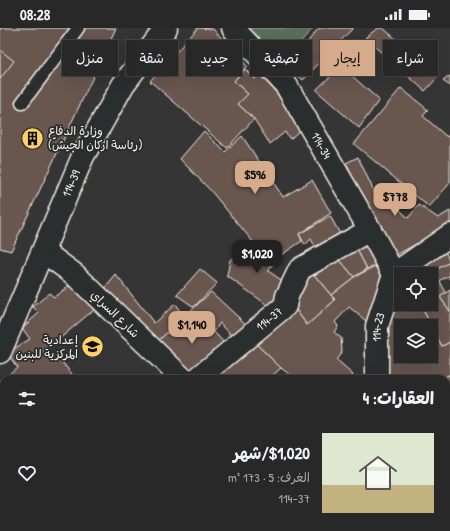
<!DOCTYPE html>
<html lang="ar">
<meta charset="utf-8">
<style>
body{margin:0;font-family:"Patrick Hand","Playpen Sans Arabic",sans-serif;background:#303030;color:#f1f3f6;direction:rtl;height:100vh;display:flex;flex-direction:column;font-size:15px;white-space:nowrap}
*{box-sizing:border-box;margin:0}
p{font-size:13px;color:#a5a6a8}
.icon{flex:none;width:22px;height:22px;fill:none;stroke:currentColor;stroke-width:2;stroke-linecap:round;stroke-linejoin:round}
.map{position:relative;flex:1;overflow:hidden;direction:ltr}
.details{position:absolute;left:0px;top:347px;width:450px;height:156px;display:flex;flex-direction:column;background:#282828;border-radius:12px 12px 0 0;box-shadow:0 4px 16px #0002,0 0 0 1px #444445;direction:rtl}
.details>*{flex:none}
.banner{position:absolute;left:12px;top:12px;width:426px;height:36px;direction:rtl;display:flex;gap:8px}
.buttons{position:absolute;left:394px;top:239px;display:grid;gap:8px}
.buttons a{display:grid;place-items:center;width:44px;height:44px;border-radius:0px;background:#282828;box-shadow:0 4px 16px #0002,0 0 0 1px #444445;font-size:20px}
.price{position:absolute;translate:-50% -34px;padding:0 9px;border-radius:8px;background:#d6ab8b;color:#111;font-size:13px;line-height:26px;filter:drop-shadow(0 1px 2px #0008)}
.price::after{content:'';position:absolute;left:50%;top:24px;width:12px;height:9px;margin-left:-6px;background:inherit;clip-path:polygon(0 0,100% 0,50% 100%)}
.price.selected{background:#222;color:#fff}
ul{padding:0;list-style:none}
li{display:flex;align-items:center;gap:12px;height:100px;padding:0 16px}
li+li{border-top:1px solid #444445}
li span{display:grid;place-items:center;flex:none;width:112px;height:80px;border-radius:0px;color:#555}
li>.icon{margin-inline-start:auto}
span .icon{width:48px;height:48px;fill:#fffc;stroke-width:1}
li b{font-size:17px}
h2{display:flex;justify-content:space-between;align-items:center;height:48px;padding:0 16px;font-size:17px}
.tag{padding:0 14px;border-radius:0px;background:#282828;box-shadow:0 4px 16px #0002,0 0 0 1px #444445;font-size:14px;line-height:36px}
.tag.selected{background:#d6ab8b;color:#111}
.status{display:flex;justify-content:space-between;align-items:center;height:28px;padding:0 20px;background:#282828;direction:ltr}
.status svg{height:11px;fill:currentColor}
.map>svg:first-child{display:block}
.green{fill:#5a6d58;stroke:#a7afa0}
.building{fill:#67574f;stroke:#f4f1e8;fill-rule:evenodd}
.lines{fill:none;stroke-linecap:round;stroke-linejoin:round}
.service-casing{stroke:#f4f1e8;stroke-width:15}
.minor-casing{stroke:#f4f1e8;stroke-width:25}
.service{stroke:#2a2d2e;stroke-width:12}
.minor{stroke:#2a2d2e;stroke-width:22}
.labels{text-anchor:middle;stroke-width:3.5;stroke-linejoin:round;paint-order:stroke}
.poi-label{font-size:12px;fill:#f4f1e8;stroke:#2a2d2e;text-anchor:start}
.street-label{font-size:12px;fill:#f4f1e8;stroke:#2a2d2e}
</style>
<div class="status"><b>08:28</b><svg viewBox="0 0 49 12"><path d="M0 12V9h3v3zM5 12V6h3v6zM10 12V3h3v9zM15 12V0h3v12zM26 1h20v11H26zM47 4h2v5h-2z"/></svg></div>
<div class="map">
<svg width="450" height="503" viewBox="0 0 450 503">
<rect width="100%" height="100%" fill="#363535"/>
<filter id="ink" filterUnits="userSpaceOnUse"><feTurbulence type="fractalNoise" baseFrequency=".025" numOctaves="2"/><feDisplacementMap in="SourceGraphic" scale="8" xChannelSelector="R" yChannelSelector="G"/><feConvolveMatrix kernelMatrix="1 2 1 2 8 2 1 2 1" color-interpolation-filters="sRGB"/></filter>
<g filter="url(#ink)">
<path class="green" d="M242 0H313L285 34Z"/>
<g class="building">
<path d="M0 0H6L0 7Z"/>
<path d="M0 0H116L11 223 0 220Z"/>
<path d="M198 0 213 1 247 38 234 53 248 66 238 76 254 91 227 120 150 53Z"/>
<path d="M319 0H353L303 52 288 38Z"/>
<path d="M378 0H383L439 48 425 63 365 10Z"/>
<path d="M0 22 14 33 0 51Z"/>
<path d="M341 38 379 72 359 100 316 62Z"/>
<path d="M245 41 254 51 258 45 283 72 300 102 290 111 285 104 270 116 254 91 238 76 248 66 234 53Z"/>
<path d="M450 48V58L443 53Z"/>
<path d="M401 60 428 82 423 88 447 109 450 105V155L429 179 354 116Z"/>
<path d="M204 103 225 124 242 108 283 169 312 152 331 185 299 206 302 213 278 229 269 221 264 227 211 163 180 131Z"/>
<path d="M358 129 378 172 386 168 408 190 419 177 438 190 450 183V197L389 231 346 135Z"/>
<path d="M330 188 344 213 318 224 311 211 305 217 299 206Z"/>
<path d="M367 207 380 236 367 241 354 216Z"/>
<path d="M252 213 264 227 269 221 278 229 268 243 287 256 273 281 227 248 230 232Z"/>
<path d="M354 216 367 241 354 249 334 225Z"/>
<path d="M444 221 450 234 428 246H404Z"/>
<path d="M334 225 354 249 331 267 310 242Z"/>
<path d="M450 234V251L449 248 431 257V246H428Z"/>
<path d="M380 236 389 251 371 297 349 279 335 294 338 298 334 304 341 310 342 324 336 332 353 347 350 351H296L281 340 251 311 294 279 307 297 335 272 331 267 354 249Z"/>
<path d="M200 241 217 255 194 279 177 267Z"/>
<path d="M310 242 335 272 307 297 289 272Z"/>
<path d="M116 247 154 295 175 276 184 289 156 315 102 264Z"/>
<path d="M401 252V276H420L442 318 450 314V346L443 351H392L384 341V308ZM401 298H431V328H401Z"/>
<path d="M76 253 98 278 44 324 52 335 59 330 76 351H4V362L0 357V354L17 339 7 325 30 311 22 300 39 285 33 279 49 265 54 269Z"/>
<path d="M440 253 446 265 440 269 450 283V314L442 318 420 276H431V257Z"/>
<path d="M450 262V283L440 269Z"/>
<path d="M211 264 250 300 235 311 220 295 214 304 189 284Z"/>
<path d="M189 284 214 304 227 318 192 350 156 315Z"/>
<path d="M251 311 281 340 268 351H204Z"/>
<path d="M450 346V371L446 374V351H443Z"/>
<path d="M446 386 450 388V416L446 413Z"/>
<path d="M4 395V487L0 490V399Z"/>
<path d="M446 413 450 416V424L446 431Z"/>
<path d="M450 424V493L446 490V431Z"/>
<path d="M84 499H184L179 503H80Z"/>
</g>
<g class="lines">
<defs>
<path id="service" d="M22 75 78 0"/>
<g id="minor">
<path id="s1" d="M233 0 286 57 370 202 394 246"/>
<path d="M44 224 74 246 183 351"/>
<path id="s2" d="M0 324 83 128 123 57 166 0"/>
<path id="s3" d="M197 351 285 278 287 268 300 241 370 202"/>
<path id="s4" d="M377 351V298L394 246 450 207"/>
<path d="M338 499 342 503"/>
<path d="M317 503 320 499"/>
</g>
</defs>
<use href="#service" class="service-casing"/>
<use href="#minor" class="minor-casing"/>
<use href="#service" class="service"/>
<use href="#minor" class="minor"/>
</g>
</g>
<defs>
<symbol id="building-disc" viewBox="-11 -11 22 22"><circle r="9.5" fill="#ffd166" stroke="#2a2d2e"/><path d="M-4-6H4V6H1V3H-1V6H-4ZM-2.5-4.3h1.7v1.8h-1.7ZM.8-4.3h1.7v1.8H.8ZM-2.5-1h1.7V.8h-1.7ZM.8-1h1.7V.8H.8Z" fill="#111"/></symbol>
<symbol id="school-disc" viewBox="-11 -11 22 22"><circle r="9.5" fill="#ffd166" stroke="#2a2d2e"/><path d="M0-5L7-2L0 1L-7-2ZM-4 1L0 2.5L4 1V4Q0 6-4 4Z" fill="#111"/></symbol>
</defs>
<g fill-rule="evenodd">
<use href="#building-disc" x="20" y="98" width="25" height="25"/>
<use href="#school-disc" x="80" y="306" width="25" height="25"/>
</g>
<g class="labels">
<g class="poi-label">
<text x="48" y="107">وزارة الدفاع<tspan x="48" dy="14">(رئاسة اركان الجيش)</tspan></text>
<text x="78" y="316" text-anchor="end">إعدادية<tspan x="78" dy="14">المركزية للبنين</tspan></text>
</g>
<g class="street-label">
<text dy="4" stroke="none"><textPath href="#s1" startOffset="148">114-34</textPath></text>
<text dy="4" stroke="none"><textPath href="#s2" startOffset="183">114-39</textPath></text>
<text transform="translate(115 286) rotate(44)" y="4">شارع السراي</text>
<text dy="4" stroke="none"><textPath href="#s3" startOffset="94">114-37</textPath></text>
<text dy="4" stroke="none"><textPath href="#s4" startOffset="52">114-23</textPath></text>
</g>
</g>
</svg>
<div class="buttons">
<a><svg class="icon" aria-label="locate" viewBox="0 0 24 24"><circle cx="12" cy="12" r="6"/><path d="M12 2v4M12 18v4M2 12h4M18 12h4"/></svg></a>
<a><svg class="icon" aria-label="layers" viewBox="0 0 24 24"><path d="M12 4l9 5-9 5-9-5zM3 14l9 5 9-5"/></svg></a>
</div>
<b class="price" style="left:255px;top:167px">$596</b>
<b class="price" style="left:395px;top:189px">$778</b>
<b class="price selected" style="left:257px;top:246px">$1,020</b>
<b class="price" style="left:192px;top:317px">$1,140</b>
<div class="banner">
<a class="tag">شراء</a>
<a class="tag selected">إيجار</a>
<a class="tag">تصفية</a>
<a class="tag">جديد</a>
<a class="tag">شقة</a>
<a class="tag">منزل</a>
</div>
<section class="details">
<h2>العقارات: 4<svg class="icon" aria-label="filters" viewBox="0 0 24 24"><path d="M4 7h16M4 17h16"/><circle cx="9" cy="7" r="2"/><circle cx="15" cy="17" r="2"/></svg></h2>
<ul>
<li><span style="background:linear-gradient(#dfe7d0 65%,#c2b280 0)"><svg class="icon" aria-label="home" viewBox="0 0 24 24"><path d="M3 11l9-7 9 7M6 9v11h12V9"/></svg></span><div><b>$1,020/شهر</b><p>الغرف: 5 · 173 m²</p><p>114-37</p></div><svg class="icon" aria-label="heart" viewBox="0 0 24 24"><path d="M12 20l-8-8c-3-5 5-10 8-4 3-6 11-1 8 4z"/></svg></li>
</ul>
</section>
</div>
